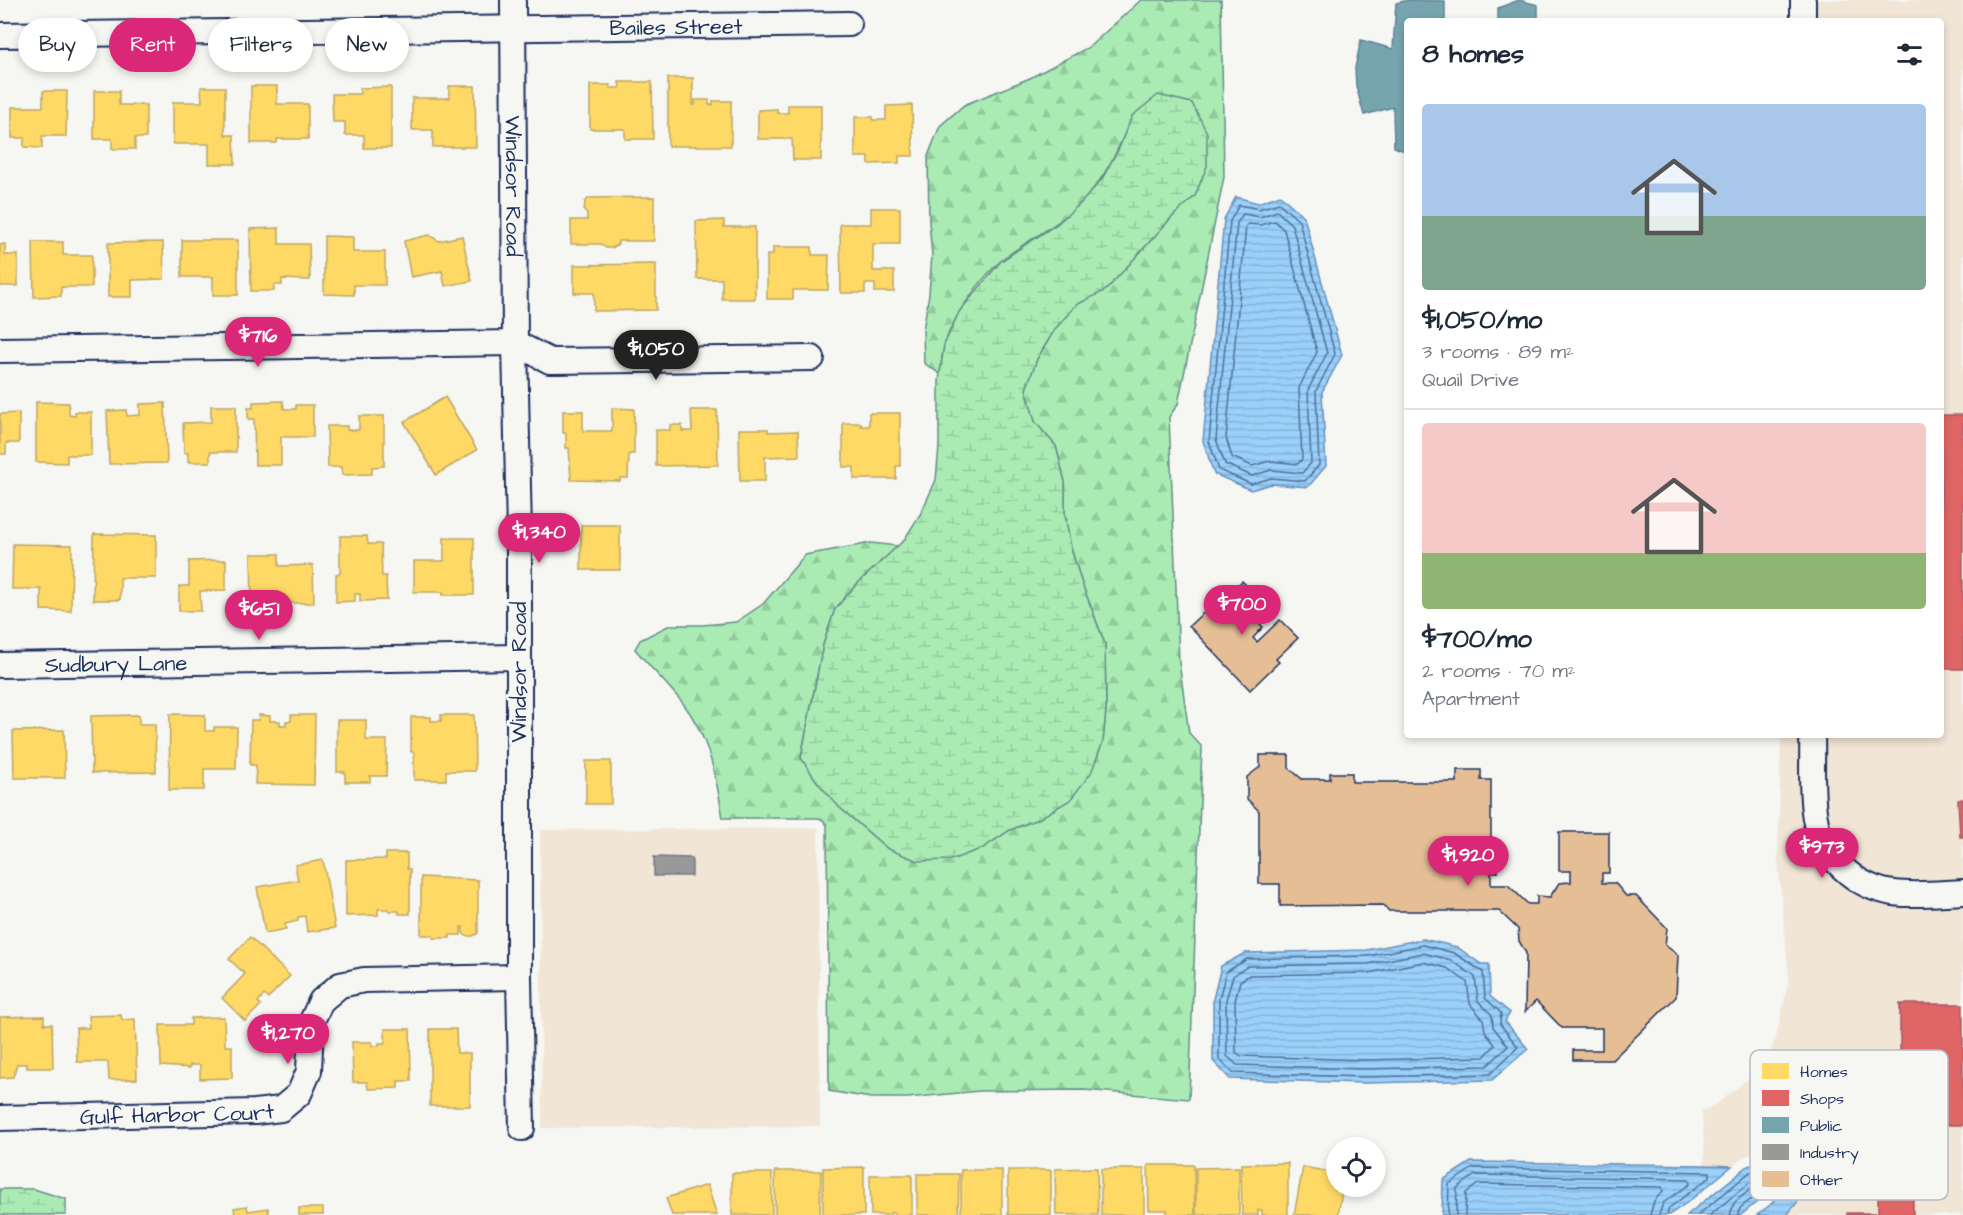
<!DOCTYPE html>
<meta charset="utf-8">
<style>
body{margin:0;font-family:"Architects Daughter",sans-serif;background:#f2f2f3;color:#1f2937;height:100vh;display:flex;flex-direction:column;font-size:22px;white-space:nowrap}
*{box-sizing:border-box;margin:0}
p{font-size:20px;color:#747a83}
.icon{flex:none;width:33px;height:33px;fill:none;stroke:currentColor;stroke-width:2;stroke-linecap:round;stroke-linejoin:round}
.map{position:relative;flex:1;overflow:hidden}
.drawer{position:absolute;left:1404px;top:18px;width:540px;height:720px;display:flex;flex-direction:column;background:#fff;border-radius:6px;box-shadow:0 3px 9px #0003}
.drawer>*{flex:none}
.guide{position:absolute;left:18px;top:18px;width:570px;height:54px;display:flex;gap:12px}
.controls{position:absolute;left:1326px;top:1137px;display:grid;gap:12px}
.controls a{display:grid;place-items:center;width:60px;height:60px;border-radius:50%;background:#fff;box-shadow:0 3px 9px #0003;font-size:30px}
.price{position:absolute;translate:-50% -51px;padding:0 14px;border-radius:21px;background:#db2777;color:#fff;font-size:20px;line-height:39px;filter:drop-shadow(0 2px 3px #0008)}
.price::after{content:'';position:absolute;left:50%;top:36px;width:18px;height:14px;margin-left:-9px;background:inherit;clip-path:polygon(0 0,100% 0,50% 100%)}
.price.selected{background:#222;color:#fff}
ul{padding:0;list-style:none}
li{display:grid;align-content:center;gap:12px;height:318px;padding:0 18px}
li+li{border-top:2px solid #e0e1e3}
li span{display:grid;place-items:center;height:186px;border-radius:6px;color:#555}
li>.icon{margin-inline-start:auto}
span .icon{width:108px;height:108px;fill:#fffc;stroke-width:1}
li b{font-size:26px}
h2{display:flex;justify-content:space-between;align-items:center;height:72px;padding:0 18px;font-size:26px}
.tag{padding:0 21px;border-radius:27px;background:#fff;box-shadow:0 3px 9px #0003;font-size:21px;line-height:54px}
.tag.selected{background:#db2777;color:#fff}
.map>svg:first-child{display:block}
.built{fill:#f1e5d6}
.forest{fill:url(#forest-firs);stroke:#628d88;stroke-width:1.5}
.wetland{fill:url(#wetland-marsh);stroke:#628d88;stroke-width:1.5}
.water{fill:url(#water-rules);stroke:#6790bb;stroke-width:1.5}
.homes{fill:#ffd966;stroke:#bba664;stroke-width:1.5}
.shops{fill:#e06666;stroke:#a55664;stroke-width:1.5}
.public{fill:#76a5af;stroke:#5b8297;stroke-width:1.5}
.industry{fill:#999;stroke:#737987;stroke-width:1.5}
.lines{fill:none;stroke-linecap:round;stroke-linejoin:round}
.shore{stroke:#4e6f9c;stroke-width:1.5}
.building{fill:#e5be95;stroke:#1b2f5e;stroke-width:1.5}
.street-casing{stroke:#1b2f5e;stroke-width:28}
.street{stroke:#f6f6f2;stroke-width:24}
.labels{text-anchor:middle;stroke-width:6;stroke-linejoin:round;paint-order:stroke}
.street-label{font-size:22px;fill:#1b2f5e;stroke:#f6f6f2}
.key{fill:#f6f6f2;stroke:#b4bac6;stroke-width:1.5}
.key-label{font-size:16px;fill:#1b2f5e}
</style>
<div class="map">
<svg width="1963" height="1215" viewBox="0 0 1963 1215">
<defs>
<pattern id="forest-firs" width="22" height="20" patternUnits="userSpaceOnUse" patternTransform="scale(1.5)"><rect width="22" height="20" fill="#aaebb3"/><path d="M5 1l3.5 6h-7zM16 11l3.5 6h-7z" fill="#92ca9c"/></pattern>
<pattern id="wetland-marsh" width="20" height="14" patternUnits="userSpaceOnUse" patternTransform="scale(1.5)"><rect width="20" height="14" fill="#aaebb3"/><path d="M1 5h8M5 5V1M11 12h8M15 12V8" fill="none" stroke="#92ca9c"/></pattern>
<pattern id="water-rules" width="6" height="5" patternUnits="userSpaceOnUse" patternTransform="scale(1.5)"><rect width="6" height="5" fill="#9ad0f9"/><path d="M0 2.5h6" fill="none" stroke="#84b3d8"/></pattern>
</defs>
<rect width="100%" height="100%" fill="#f6f6f2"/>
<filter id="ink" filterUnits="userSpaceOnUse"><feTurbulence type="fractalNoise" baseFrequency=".0167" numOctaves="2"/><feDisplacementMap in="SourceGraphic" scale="12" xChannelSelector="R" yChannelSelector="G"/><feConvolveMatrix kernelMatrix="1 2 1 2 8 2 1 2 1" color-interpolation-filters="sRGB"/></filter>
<g filter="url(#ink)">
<g class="built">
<path d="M1814 0H1963V1215H1787L1810 1186 1814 1150 1801 1153 1798 1144 1792 1142 1745 1156 1732 1166 1705 1165 1702 1112 1718 1103 1763 1067 1776 1038 1789 979 1778 862 1781 735H1941V21H1814Z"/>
<path d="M818 828 820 1126 542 1128 540 830Z"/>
</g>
<path class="forest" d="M1141 0H1221L1224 177 1178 404 1169 417 1179 662 1189 733 1202 747 1189 1099 1084 1090 979 1091 907 1098H871L829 1091 827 825 823 820 818 818H723C716 776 709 736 682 702 667 684 650 667 635 649L640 640 670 625H703L736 622 763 604 805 555 871 543 898 546 856 585 835 610 823 645 801 757 839 807 888 849 983 848 1010 830 1040 818 1103 742 1106 710 1105 644 1081 581 1071 548 1065 515V482L1056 446 1035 422 1026 389 1037 359 1055 329 1076 305 1106 290 1171 218 1195 196 1132 116C1119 148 1106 178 1081 203 1058 226 1029 239 1003 259 982 276 951 320 944 346 942 355 941 365 940 374L924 363 923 330 929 294 932 255 929 222 928 156 940 126 964 105 1030 78 1089 47Z"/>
<g class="wetland">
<path d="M1158 95 1192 103 1207 133V166L1195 196 1171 218 1106 290 1076 305 1055 329 1037 359 1026 389 1035 422 1056 446 1065 482V515L1071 548 1081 581 1105 644 1106 710 1103 742 1091 773 1070 800 1040 818 1010 830 983 848 951 860 918 861 888 849 839 807 818 783 801 758 823 645 835 609 856 585 904 540 921 513 936 480 939 447V381L944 345 959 312 1001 261 1057 224 1081 203 1102 179 1120 146 1132 116Z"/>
<path d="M0 1189H34L66 1199V1215H0Z"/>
</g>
<g class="water">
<path d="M1280 195 1304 217 1342 355 1322 392 1326 466 1308 487 1271 484 1251 490 1214 474 1203 441 1224 219 1236 197 1258 203Z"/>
<path d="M1423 939 1457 947 1481 964H1489L1490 996 1510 1013 1505 1021 1528 1049 1492 1080 1365 1083 1230 1079 1213 1061V999L1221 966 1245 953 1367 950Z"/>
<path d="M1814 1150 1810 1186 1787 1215H1757L1770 1205 1795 1179 1801 1153Z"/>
<path d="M1792 1153 1787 1173 1763 1197 1741 1215H1687L1748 1166Z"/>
<path d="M1471 1162 1705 1165 1732 1166 1688 1202 1669 1215H1442L1443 1180Z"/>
</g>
<g class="homes">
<path d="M668 78H693V105H695V100H709V105H713V101H731V146H668Z"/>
<path d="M619 82H652L653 139H625V129H590V85H610V88H620Z"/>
<path d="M251 86H277V104H308V139H277V143H251Z"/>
<path d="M449 86H475L476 147H433V130H412V98H449Z"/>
<path d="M201 87H225V135H234L235 164H209V144H173V102H202Z"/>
<path d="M391 87V148H364V135H345V122H333L332 94H360V88Z"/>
<path d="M43 91H67L66 136H42V148L24 147V138H12V107H43Z"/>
<path d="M94 91H119V105H146V138H135V149H112V139H94Z"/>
<path d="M788 105H821V160H793L792 139H758V110L777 109V113H788Z"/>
<path d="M912 105 913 156H899V163L869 164V157H855V117H873V120H886V106Z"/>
<path d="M654 197V241H618V244L612 248H606L601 244H571V220H587V214L584 211 585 202 589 198Z"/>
<path d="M871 208H900V244H873V271H894V292H875V284H865V293H841L840 224H871Z"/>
<path d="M724 220V227H755V299H722V279H697L696 221Z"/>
<path d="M279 228V244H309L310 280 282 279V285H274V291H251L250 229Z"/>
<path d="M429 235 439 241 462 236 472 281 445 286 442 271 411 277 404 241Z"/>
<path d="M324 236 353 237V252H385V285H354V295L324 294Z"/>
<path d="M182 240H238V295H213V277H182Z"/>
<path d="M33 242H63V255H92V287H61V296L34 297Z"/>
<path d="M163 242 164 279 132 280V297H108V243Z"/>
<path d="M5 244V255H18V286H0V245Z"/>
<path d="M773 247H812V255H829L828 290H793V299H767V255H773Z"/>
<path d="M656 264V310L594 311V293H574V265Z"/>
<path d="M445 397 477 450 436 475 404 422Z"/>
<path d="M283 401 284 409H296V405H313V437H281V465H255L254 419H248V408H253V402Z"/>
<path d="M36 402 69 403V415L75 416V412H91V455H67V463L36 462Z"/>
<path d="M165 403 167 463 109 464 107 411 126 410 127 416 140 415V404Z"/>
<path d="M211 406H236V452H210V462H188V453H184L183 423 211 422Z"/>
<path d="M612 408 634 409V454H629L628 478H620V481L571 480 569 448H566V433H563V411H583V431H612Z"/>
<path d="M691 410H717L718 465 656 466V430H670V425H682V431H692Z"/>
<path d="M19 413V443H6V454H0V414Z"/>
<path d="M869 413H900V466H896V479H854V467H843V423H861V426H869Z"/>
<path d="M359 416H384V466L372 467V474L342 475 341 467H328L327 426H347V430H359Z"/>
<path d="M739 429H768V432L798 431 799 456 765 457V481H740Z"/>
<rect x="581" y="525" width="39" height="45"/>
<path d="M94 534 156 535V578H120V600H93Z"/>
<path d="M340 536H367L368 544H381L382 576H386L387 600 360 601V594H355V601L336 602V574L340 573Z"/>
<path d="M444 538H474V595H443V592H414V561H444Z"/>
<path d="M13 544 72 545 71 611 41 610V589H12Z"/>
<path d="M251 554H279V566L313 565 314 603H284V607H252Z"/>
<path d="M226 560V590L200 591 201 611H179V586H189V561Z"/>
<path d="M170 714 205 715V731H214V727H237L236 769H204V790H169Z"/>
<path d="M139 715V724H155L156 772 92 773 91 716Z"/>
<path d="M259 715 270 716V721H280V725H286V721H291V715H315L314 785 255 784 256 765H250L251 720H259Z"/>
<path d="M441 715H474L475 771H446V780H414V752H411V717H431V721H441Z"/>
<path d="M337 720H366V740H387L386 776H370V782H345V772H337Z"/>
<path d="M64 730 65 778H14L13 731Z"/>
<rect x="586" y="761" width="25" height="43"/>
<path d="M386 853H407V869H410V914H399V911H389V909H378V915L346 916V860L386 859Z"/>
<path d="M323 860 335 928 307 932 305 916 298 917V921L285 924 286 929 265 933 257 887 298 880 295 865Z"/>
<path d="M421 877 478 880V933L473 936H466L463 933V927H461V935H450V938H433V935H421Z"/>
<path d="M250 937 290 976 268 998 264 995 258 1002 261 1005 245 1021 222 998 245 974 229 959Z"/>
<path d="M121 1015 122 1020 135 1019 137 1079 109 1080 108 1062H77L76 1028H89L88 1016Z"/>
<path d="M44 1016V1024H52L53 1068H27V1064H17L13 1077 0 1078V1017Z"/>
<path d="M224 1017 225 1046H232V1078L200 1079V1065H190V1068L161 1066 160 1025H191V1018Z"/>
<path d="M385 1029H410L411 1081H398V1088L368 1089 367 1082H353L352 1042H372V1046H379V1043H385Z"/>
<path d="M430 1029H456L457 1053H470V1106H430Z"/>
<path d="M1288 1163V1215H1262V1210H1258V1215H1242L1241 1164Z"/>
<path d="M1148 1165H1194L1195 1215H1167V1210H1149Z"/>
<path d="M864 1167V1215H823V1168Z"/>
<path d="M1239 1167V1215H1196V1168Z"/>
<path d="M1303 1167 1336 1173V1186H1343L1338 1215H1294Z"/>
<path d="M1097 1168 1098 1215H1056L1055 1169Z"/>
<rect x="1101" y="1169" width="43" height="46"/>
<rect x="961" y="1170" width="41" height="45"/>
<rect x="1008" y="1170" width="43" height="45"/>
<path d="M775 1171H821L820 1215H775Z"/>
<rect x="732" y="1173" width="40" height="42"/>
<path d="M917 1174H959L958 1215H917Z"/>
<path d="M870 1175H912V1215H894V1213H890V1215H871Z"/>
<path d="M707 1185 717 1215H672L666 1198Z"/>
<path d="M247 1206 248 1211 268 1208 269 1215H235L234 1208Z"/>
<rect x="299" y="1208" width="24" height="7"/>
</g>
<g class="shops">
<rect x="1941" y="415" width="22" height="254"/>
<path d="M1963 799V837H1960L1958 800Z"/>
<rect x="1900" y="1004" width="63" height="121"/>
<path d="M1913 1186V1215H1847V1213H1878V1187Z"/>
</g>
<g class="public">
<path d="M1408 0 1445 1V21H1407V152L1394 147 1393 107 1364 115 1356 86 1355 68 1361 40 1393 49 1396 3Z"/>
<path d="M1519 0 1538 5V21H1498V8Z"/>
</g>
<path class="industry" d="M654 857 692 858V876H654Z"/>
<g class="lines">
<g class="shore">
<path d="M1279 203 1299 221 1335 354 1316 391 1319 465 1305 481 1271 478 1251 484 1219 470 1209 441 1230 221 1239 205 1259 209Z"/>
<path d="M1277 211 1292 225 1327 353 1308 390 1311 463 1302 473 1271 470 1252 476 1225 464 1216 439 1237 223 1243 214 1260 217Z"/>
<path d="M1275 221 1284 230 1317 352 1299 388 1302 459 1298 464 1270 461 1252 466 1232 457 1226 438 1246 226 1248 224 1260 225Z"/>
<path d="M1423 945 1454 953 1483 972 1485 998 1501 1013 1500 1024 1518 1047 1490 1074 1365 1077 1233 1073 1219 1059V999L1226 972 1247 959 1368 956Z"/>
<path d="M1423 953 1451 960 1475 977 1478 1001 1492 1015 1493 1027 1508 1046 1487 1066 1365 1069 1237 1065 1227 1056 1226 1000 1233 976 1248 966 1368 964Z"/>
<path d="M1423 962 1447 968 1467 982 1470 1004 1483 1019 1485 1031 1495 1045 1484 1057 1366 1060 1241 1056 1236 1052 1235 1001 1240 981 1250 975 1369 973Z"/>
<path d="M1448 1215 1449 1184 1473 1168 1710 1172V1177L1669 1208 1667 1215"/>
<path d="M1456 1215 1457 1188 1475 1175 1689 1179 1690 1184 1663 1203 1659 1215"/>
<path d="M1465 1215 1466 1193 1478 1184 1662 1187 1663 1191 1654 1201 1650 1215"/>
<path d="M1698 1215 1750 1172 1781 1164V1171L1759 1193 1740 1208 1738 1215"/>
<path d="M1710 1215 1754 1179H1758V1183L1734 1203 1730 1215"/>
</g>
</g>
<g class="building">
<path d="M1242 581 1262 601 1240 623 1242 625 1252 616 1263 627 1253 638 1257 642 1280 620 1298 638 1276 659 1279 662 1250 690 1189 626 1218 599 1221 602Z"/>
<path d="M1260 755H1289V768L1302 779H1330V773H1352V782H1457V770H1481V780H1491V843H1498V872H1491V885H1508L1528 904H1537V896L1550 897 1559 883 1571 882V871H1559V832H1609V873H1602V883H1615L1626 896H1636L1667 928 1665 945 1678 955 1676 997 1612 1060H1573V1050H1602V1028H1562L1536 1001 1525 1012 1526 953 1519 941 1518 929 1499 911H1389L1383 905 1280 906V884H1259V811L1247 799V777L1260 767Z"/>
</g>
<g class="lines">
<defs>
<g id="street">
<path id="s1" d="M513 0 515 343 519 534V977L522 1128"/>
<path d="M1803 0V21"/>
<path id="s2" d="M0 35 849 24"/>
<path d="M0 350 515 343 550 361 812 358"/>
<path id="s3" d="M0 665 518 657"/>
<path d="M1812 735C1813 762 1810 791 1815 818 1821 856 1856 888 1894 893 1916 896 1940 893 1963 892"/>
<path id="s4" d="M0 1118 255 1112 281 1109 299 1094 309 1071 311 1023 321 1001 340 985 364 980 519 977"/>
</g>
</defs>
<use href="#street" class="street-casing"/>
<use href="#street" class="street"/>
</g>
</g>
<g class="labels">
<g class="street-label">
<text dy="8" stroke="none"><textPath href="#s2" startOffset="676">Bailes Street</textPath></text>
<text dy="8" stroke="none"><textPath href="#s1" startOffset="186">Windsor Road</textPath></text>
<text dy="8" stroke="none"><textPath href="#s3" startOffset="116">Sudbury Lane</textPath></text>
<text transform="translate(518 672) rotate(-90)" y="8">Windsor Road</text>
<text dy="8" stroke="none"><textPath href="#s4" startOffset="177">Gulf Harbor Court</textPath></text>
</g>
</g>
<rect x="1750" y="1050" width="198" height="150" rx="9" class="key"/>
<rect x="1762" y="1063" width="27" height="16" fill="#ffd966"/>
<rect x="1762" y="1090" width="27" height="16" fill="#e06666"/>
<rect x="1762" y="1117" width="27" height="16" fill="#76a5af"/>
<rect x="1762" y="1144" width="27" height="16" fill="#999"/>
<rect x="1762" y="1171" width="27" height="16" fill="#e5be95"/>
<g class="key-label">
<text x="1800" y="1077">Homes</text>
<text x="1800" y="1104">Shops</text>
<text x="1800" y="1131">Public</text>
<text x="1800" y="1158">Industry</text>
<text x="1800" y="1185">Other</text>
</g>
</svg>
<div class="controls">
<a><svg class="icon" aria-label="locate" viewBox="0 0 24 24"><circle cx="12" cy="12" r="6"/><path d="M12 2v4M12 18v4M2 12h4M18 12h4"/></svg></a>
</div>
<b class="price" style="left:258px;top:368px">$716</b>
<b class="price selected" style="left:656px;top:381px">$1,050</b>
<b class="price" style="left:539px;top:564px">$1,340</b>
<b class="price" style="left:1242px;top:636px">$700</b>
<b class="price" style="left:259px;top:641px">$651</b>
<b class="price" style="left:1822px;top:879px">$973</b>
<b class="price" style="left:1468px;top:887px">$1,920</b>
<b class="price" style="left:288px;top:1065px">$1,270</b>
<div class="guide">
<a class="tag">Buy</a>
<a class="tag selected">Rent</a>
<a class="tag">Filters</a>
<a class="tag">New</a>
</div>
<section class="drawer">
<h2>8 homes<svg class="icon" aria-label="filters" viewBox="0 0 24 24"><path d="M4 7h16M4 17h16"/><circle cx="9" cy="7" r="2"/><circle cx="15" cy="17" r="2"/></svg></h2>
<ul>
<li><span style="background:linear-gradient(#a9c7e8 60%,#7fa58c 0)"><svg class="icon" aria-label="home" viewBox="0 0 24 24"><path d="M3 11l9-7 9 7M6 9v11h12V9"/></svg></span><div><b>$1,050/mo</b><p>3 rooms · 89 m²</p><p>Quail Drive</p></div></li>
<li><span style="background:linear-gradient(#f6c9c9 70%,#8fb573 0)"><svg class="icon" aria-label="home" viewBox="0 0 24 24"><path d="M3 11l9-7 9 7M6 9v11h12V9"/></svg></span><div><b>$700/mo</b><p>2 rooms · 70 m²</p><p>Apartment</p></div></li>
</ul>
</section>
</div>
